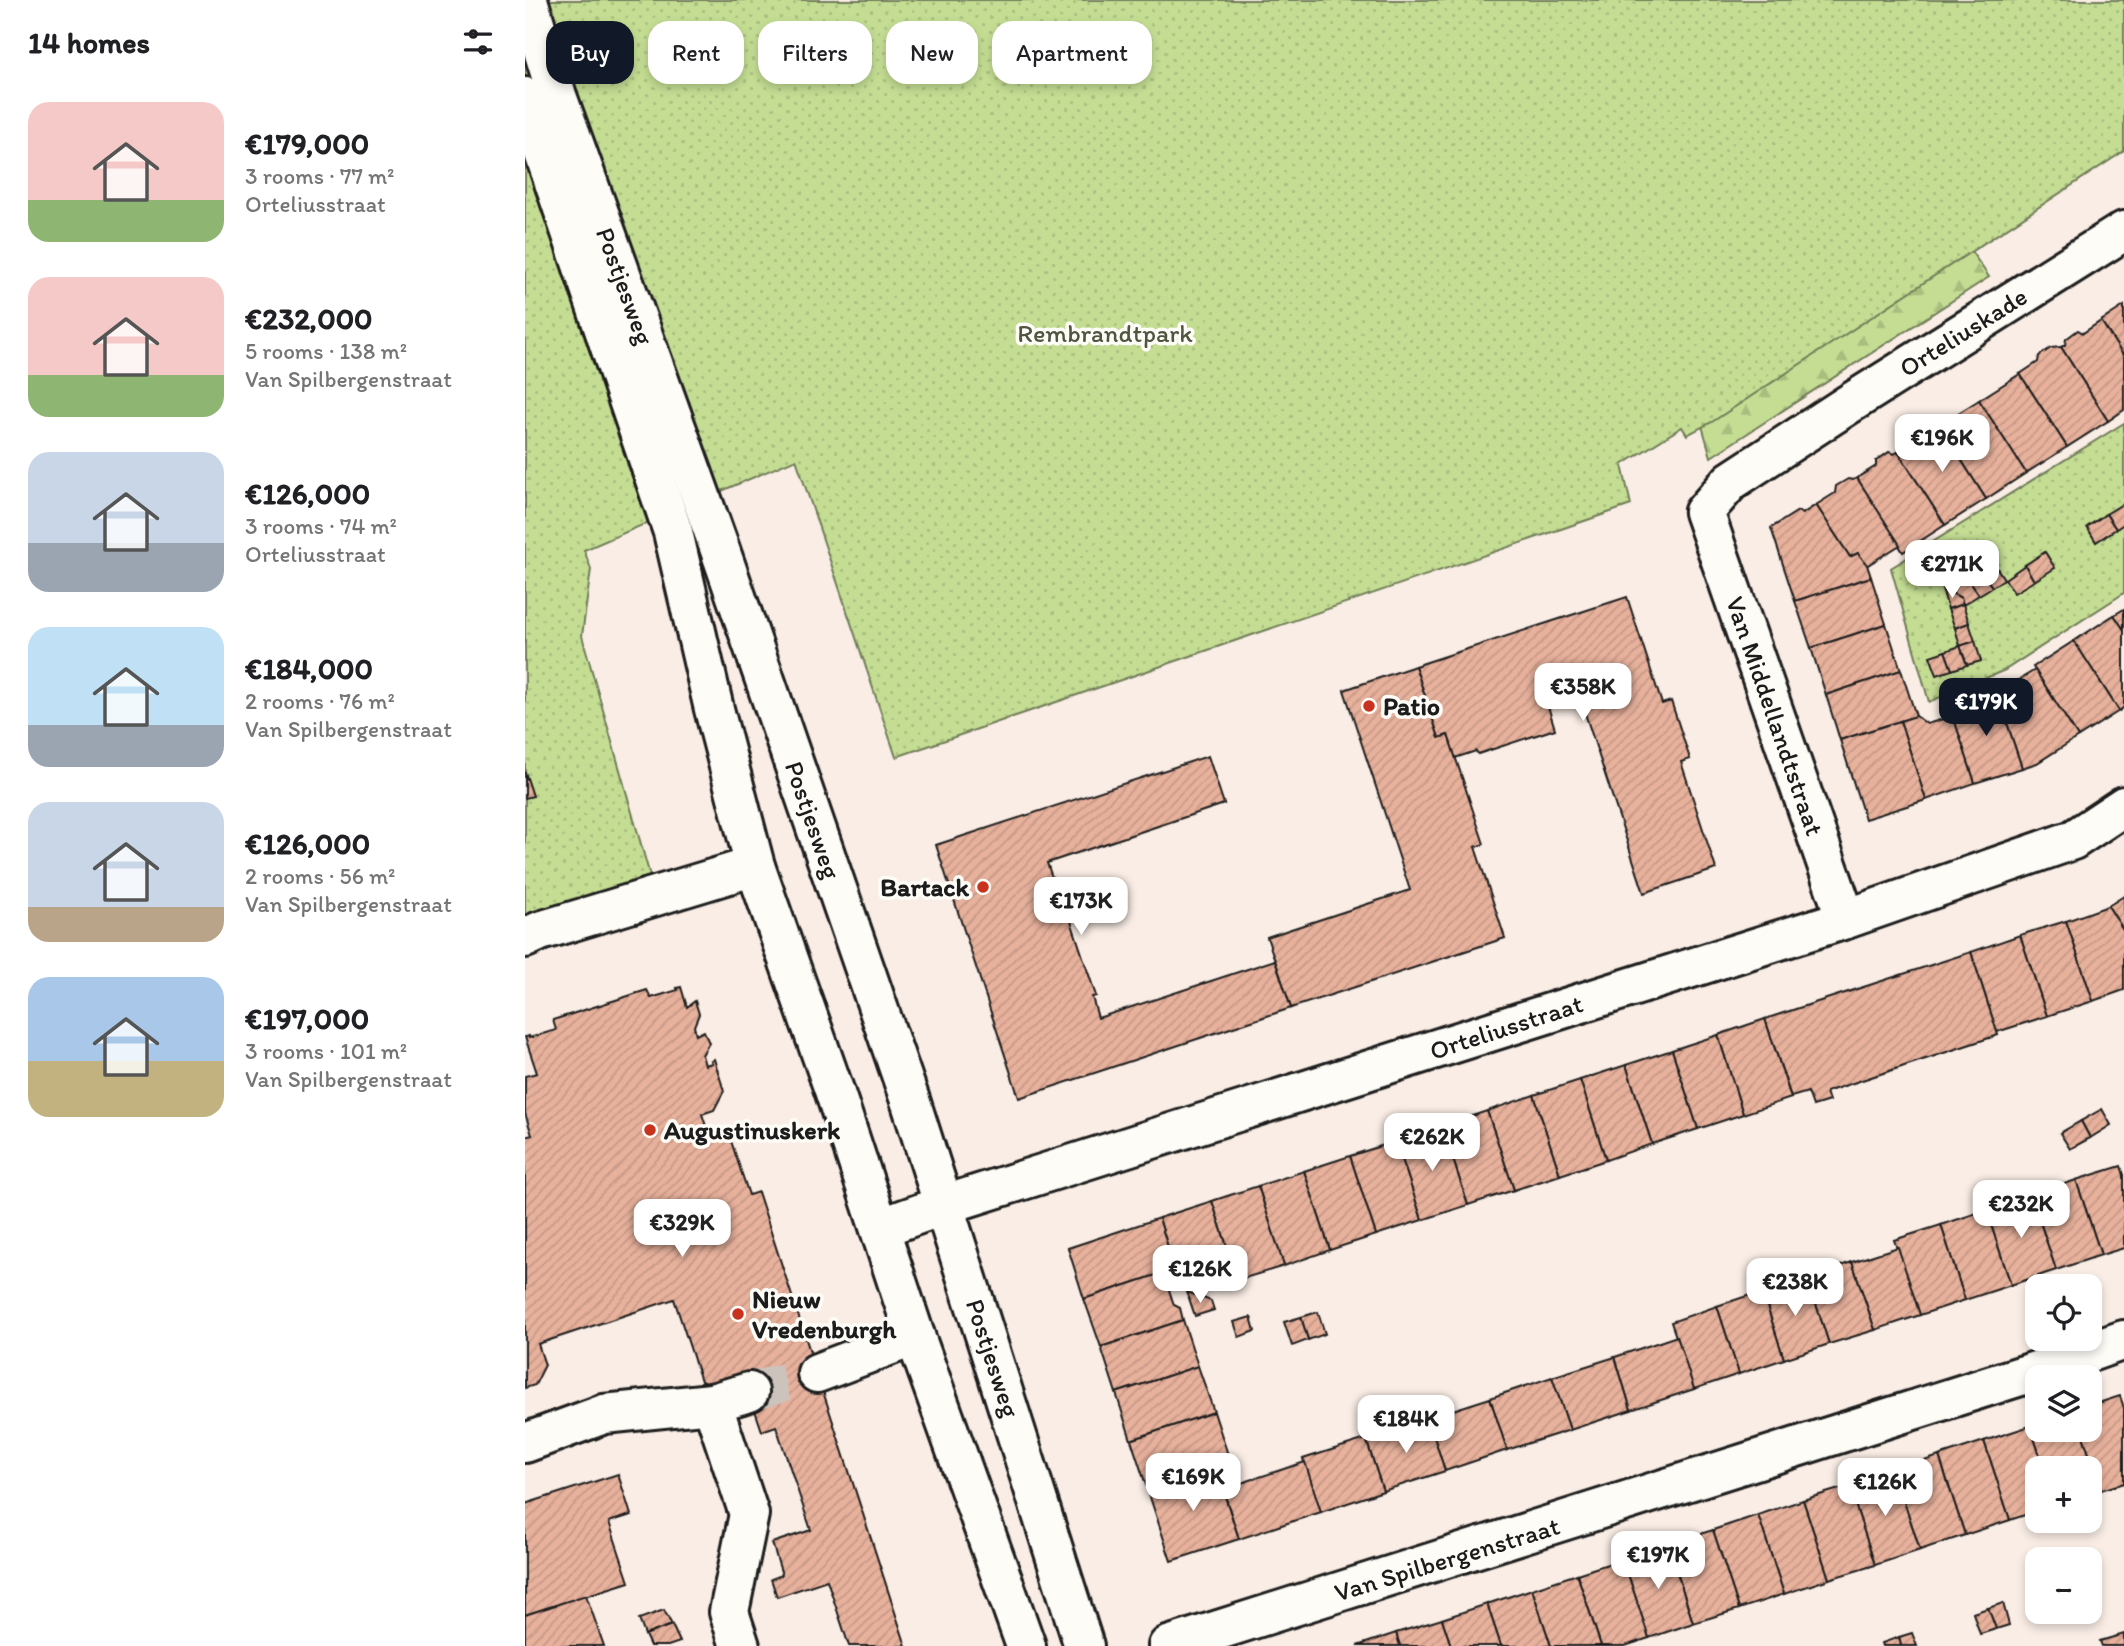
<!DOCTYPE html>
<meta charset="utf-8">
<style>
body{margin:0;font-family:Itim,sans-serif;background:#f2f2f2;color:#202124;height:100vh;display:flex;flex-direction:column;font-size:26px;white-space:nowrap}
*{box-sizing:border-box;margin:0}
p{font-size:23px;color:#757577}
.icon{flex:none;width:38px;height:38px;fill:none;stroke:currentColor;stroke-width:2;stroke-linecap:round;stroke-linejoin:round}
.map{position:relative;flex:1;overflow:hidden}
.panel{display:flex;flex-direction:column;background:#fff;width:525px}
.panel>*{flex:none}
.guide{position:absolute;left:21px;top:21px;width:665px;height:63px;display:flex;gap:14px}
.buttons{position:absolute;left:1500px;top:1274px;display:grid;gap:14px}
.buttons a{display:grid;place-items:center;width:77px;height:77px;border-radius:14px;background:#fff;box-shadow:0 4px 10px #0003;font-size:35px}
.price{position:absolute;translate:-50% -60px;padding:0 16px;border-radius:14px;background:#fff;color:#222;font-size:23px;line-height:46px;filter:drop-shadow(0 2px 4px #0008)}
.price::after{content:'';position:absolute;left:50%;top:42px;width:21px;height:16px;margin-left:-10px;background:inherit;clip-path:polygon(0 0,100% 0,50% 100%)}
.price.active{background:#111827;color:#fff}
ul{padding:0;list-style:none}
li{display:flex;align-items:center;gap:21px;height:175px;padding:0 28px}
li span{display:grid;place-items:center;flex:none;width:196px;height:140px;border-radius:21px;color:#555}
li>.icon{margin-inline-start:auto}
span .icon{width:84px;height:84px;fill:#fffc;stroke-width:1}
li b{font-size:30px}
h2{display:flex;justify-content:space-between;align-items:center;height:84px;padding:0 28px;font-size:30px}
.pill{padding:0 24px;border-radius:21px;background:#fff;box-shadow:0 4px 10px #0003;font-size:24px;line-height:63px}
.pill.active{background:#111827;color:#fff}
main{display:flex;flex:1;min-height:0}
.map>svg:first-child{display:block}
.forest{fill:url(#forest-firs);stroke:#707c58;stroke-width:2}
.park{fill:url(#park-dots);stroke:#707c58;stroke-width:2}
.building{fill:url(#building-hatch);stroke:#1c1c1c;stroke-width:2}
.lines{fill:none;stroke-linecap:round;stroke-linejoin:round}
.minor-tunnel{stroke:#cdc3bd;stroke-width:38;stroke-dasharray:38 19;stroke-linecap:butt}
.minor-casing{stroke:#1c1c1c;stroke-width:44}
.minor{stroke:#fdfcf7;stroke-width:38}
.poi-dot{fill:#c8321e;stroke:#fdfcf7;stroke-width:2.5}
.labels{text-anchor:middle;stroke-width:7;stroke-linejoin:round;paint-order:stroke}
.street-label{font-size:26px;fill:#1c1c1c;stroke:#fdfcf7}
.park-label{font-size:26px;fill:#4e5640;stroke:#fdfcf7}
.poi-label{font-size:26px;font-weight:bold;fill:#1c1c1c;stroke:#fdfcf7;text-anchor:start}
</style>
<main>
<section class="panel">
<h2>14 homes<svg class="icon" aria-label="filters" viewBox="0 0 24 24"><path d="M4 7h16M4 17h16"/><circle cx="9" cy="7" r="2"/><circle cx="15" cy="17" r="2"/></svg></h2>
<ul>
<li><span style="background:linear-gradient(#f6c9c9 70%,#8fb573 0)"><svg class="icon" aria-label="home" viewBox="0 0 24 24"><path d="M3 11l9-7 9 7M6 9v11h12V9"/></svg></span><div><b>€179,000</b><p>3 rooms · 77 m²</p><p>Orteliusstraat</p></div></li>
<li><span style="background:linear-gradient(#f6c9c9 70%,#8fb573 0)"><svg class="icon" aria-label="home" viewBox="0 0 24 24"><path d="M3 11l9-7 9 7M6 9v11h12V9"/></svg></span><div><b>€232,000</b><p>5 rooms · 138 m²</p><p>Van Spilbergenstraat</p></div></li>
<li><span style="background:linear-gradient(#c9d6e8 65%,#9aa5b1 0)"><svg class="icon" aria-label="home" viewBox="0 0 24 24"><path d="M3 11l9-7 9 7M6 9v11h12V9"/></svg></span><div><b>€126,000</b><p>3 rooms · 74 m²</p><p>Orteliusstraat</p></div></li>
<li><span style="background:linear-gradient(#bfe0f5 70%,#9aa5b1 0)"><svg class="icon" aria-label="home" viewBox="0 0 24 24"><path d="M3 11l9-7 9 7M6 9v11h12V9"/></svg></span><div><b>€184,000</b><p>2 rooms · 76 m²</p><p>Van Spilbergenstraat</p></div></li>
<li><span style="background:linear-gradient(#c9d6e8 75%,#b9a48a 0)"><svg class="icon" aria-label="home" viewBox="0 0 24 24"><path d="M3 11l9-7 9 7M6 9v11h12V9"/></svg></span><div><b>€126,000</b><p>2 rooms · 56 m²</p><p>Van Spilbergenstraat</p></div></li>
<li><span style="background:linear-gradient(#a9c7e8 60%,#c2b280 0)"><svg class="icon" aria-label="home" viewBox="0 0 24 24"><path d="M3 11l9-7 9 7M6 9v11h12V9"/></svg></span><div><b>€197,000</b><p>3 rooms · 101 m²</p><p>Van Spilbergenstraat</p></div></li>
</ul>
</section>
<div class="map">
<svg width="1599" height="1646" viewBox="0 0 1599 1646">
<defs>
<pattern id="forest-firs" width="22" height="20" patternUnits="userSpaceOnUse" patternTransform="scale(1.75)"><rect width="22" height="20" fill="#c4dd93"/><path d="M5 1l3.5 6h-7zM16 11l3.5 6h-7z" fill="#a8bd7e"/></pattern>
<pattern id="park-dots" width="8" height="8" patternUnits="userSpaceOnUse" patternTransform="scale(1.75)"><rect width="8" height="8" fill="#c4dd93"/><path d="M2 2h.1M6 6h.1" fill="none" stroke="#a8bd7e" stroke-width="1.8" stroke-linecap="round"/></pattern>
<pattern id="building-hatch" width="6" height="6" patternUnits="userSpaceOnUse" patternTransform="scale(1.75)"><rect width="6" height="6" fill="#e7b19c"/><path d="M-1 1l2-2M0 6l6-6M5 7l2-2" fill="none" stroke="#c69886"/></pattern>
</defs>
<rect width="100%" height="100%" fill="#f9ede5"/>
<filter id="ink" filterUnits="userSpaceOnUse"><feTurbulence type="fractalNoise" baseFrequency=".0143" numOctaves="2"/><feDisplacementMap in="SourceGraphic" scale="14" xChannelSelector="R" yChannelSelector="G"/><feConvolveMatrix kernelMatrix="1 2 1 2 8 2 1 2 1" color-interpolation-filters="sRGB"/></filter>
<g filter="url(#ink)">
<path class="forest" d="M1338 96 1464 277 1186 457 1159 363Z"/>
<g class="park">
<path d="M0 0H1599V151L1187 422 1162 435 1157 427 1097 465 1106 505 371 757 271 459 59 550 66 569 57 636 127 883 0 924Z"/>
<path d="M1599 423V593L1480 670 1404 702 1366 568Z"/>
</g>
<g class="building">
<path d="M1599 306V357L1576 321Z"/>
<path d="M1576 321 1599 357V410L1583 421 1536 347 1540 345 1541 339 1553 330 1558 333Z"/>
<path d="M1536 347 1583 421 1542 447 1495 374 1513 362 1514 356 1526 348Z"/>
<path d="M1495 374 1542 447 1501 473 1454 400Z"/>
<path d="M1454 400 1501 473 1461 499 1414 425Z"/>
<path d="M1414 425 1461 499 1420 525 1373 452 1392 440V434L1404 426 1410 428Z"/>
<path d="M1364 452 1369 454 1373 452 1420 525 1378 552 1332 478 1351 466V461Z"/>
<path d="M1332 478 1375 545 1341 566 1333 553 1325 557 1291 505 1310 493 1311 486 1323 479 1328 480Z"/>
<path d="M1599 503V524L1591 529 1581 514Z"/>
<path d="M1291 505 1325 557 1333 553 1342 565 1346 577 1270 601 1246 528 1273 511 1277 514Z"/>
<path d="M1581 514 1591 529 1571 542 1562 527Z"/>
<path d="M1520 552 1530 568 1509 581 1500 565Z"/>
<path d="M1466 559 1479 579 1467 587 1453 567Z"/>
<path d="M1500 565 1509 581 1489 593 1480 579Z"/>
<path d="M1453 567 1467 587 1454 595 1440 575Z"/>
<path d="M1440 575 1454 595 1438 605 1436 598 1425 593 1430 582Z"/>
<path d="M1346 577 1361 624 1286 648 1270 601Z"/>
<path d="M1417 588 1436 598 1438 604 1423 609Z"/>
<path d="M1102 597 1137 704 1146 701 1165 759 1156 762 1191 869 1119 893 1053 692 1022 703 1030 729 953 754 951 751 930 758 923 735 914 738 890 666Z"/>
<path d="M1438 604 1444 623 1430 628 1423 609Z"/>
<path d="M1599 609V630L1589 615Z"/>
<path d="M1589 615 1599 630V707L1594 711 1549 641Z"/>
<path d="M1444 623 1450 641 1435 646 1430 628Z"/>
<path d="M1361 624 1376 670 1301 695 1286 648Z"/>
<path d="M1450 641 1456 661 1442 665 1435 646Z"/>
<path d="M1549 641 1594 711 1553 737 1508 667Z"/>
<path d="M1435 646 1442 665 1427 670 1420 651Z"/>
<path d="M1420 651 1427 670 1412 675 1405 656Z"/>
<path d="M890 666 914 738 923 735 959 844 950 847 980 938 766 1008 742 937 885 890 819 690Z"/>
<path d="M1376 670 1391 716 1315 740 1301 695Z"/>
<path d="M1510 670 1553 737 1512 763 1497 768 1472 693Z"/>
<path d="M1472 693 1497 768 1450 783 1425 708Z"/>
<path d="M1391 716 1402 724 1428 716 1450 783 1401 800 1375 721Z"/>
<path d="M1375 721 1401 800 1340 819 1315 740Z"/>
<path d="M683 756 699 804 522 863 529 883 533 882 571 996 567 997 573 1018 750 960 766 1008 494 1098 411 845Z"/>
<path d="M0 772 8 796 0 798Z"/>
<path d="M1599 896V931L1583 906Z"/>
<path d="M1583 906 1599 931V990L1568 1001 1541 921Z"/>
<path d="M1541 921 1568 1001 1522 1016 1495 935Z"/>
<path d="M1495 935 1522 1016 1472 1032 1446 952Z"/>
<path d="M1446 952 1473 1035 1301 1092 1304 1101 1288 1106 1283 1092 1266 1097 1240 1019Z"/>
<path d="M156 987 162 1007 170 1001 174 1014 169 1026 171 1035 179 1031 184 1043 177 1055 180 1065 187 1063 186 1061 189 1059 199 1091 189 1110 177 1114 186 1141 204 1135 224 1195 233 1192 381 1646H324L302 1580 252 1597 246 1579 257 1575 247 1543 286 1530 251 1426 237 1431 218 1375 186 1386 176 1381 149 1299 13 1344 20 1365 10 1385 0 1388V1137L7 1135 0 1113V1076L12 1073 0 1037 4 1036V1038L31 1030 28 1020 122 990 126 998 153 990 152 988Z"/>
<path d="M1240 1019 1266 1098 1218 1114 1193 1035Z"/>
<path d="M1193 1035 1218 1114 1173 1129 1147 1050Z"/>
<path d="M1147 1050 1173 1129 1127 1144 1101 1065Z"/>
<path d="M1101 1065 1127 1144 1081 1160 1055 1080Z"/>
<path d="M1055 1080 1081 1160 1035 1175 1009 1095Z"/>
<path d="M1009 1095 1035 1175 989 1190 962 1111Z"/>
<path d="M1577 1109 1586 1125 1565 1138 1556 1121Z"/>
<path d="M962 1111 989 1190 943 1205 917 1126Z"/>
<path d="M1556 1121 1565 1138 1545 1149 1535 1133Z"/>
<path d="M917 1126 943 1205 897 1220 871 1141Z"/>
<path d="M871 1141 897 1220 851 1235 825 1156Z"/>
<path d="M825 1156 851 1235 805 1250 779 1171Z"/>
<path d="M1596 1166 1599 1175V1248L1576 1255 1551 1180Z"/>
<path d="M779 1171 805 1250 759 1266 733 1186Z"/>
<path d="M1551 1180 1576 1255 1531 1270 1506 1195Z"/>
<path d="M733 1186 759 1266 713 1280 687 1201Z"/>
<path d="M1506 1195 1531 1270 1486 1285 1461 1210Z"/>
<path d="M687 1201 713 1280 702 1284 692 1280 684 1282 675 1277 664 1280 652 1277 634 1218Z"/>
<path d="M1461 1210 1486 1285 1440 1300 1416 1225Z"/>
<path d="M634 1218 652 1277 641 1281 631 1275 559 1299 543 1248Z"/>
<path d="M1416 1225 1440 1300 1395 1315 1369 1240Z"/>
<path d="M1373 1247 1395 1315 1350 1330 1327 1262Z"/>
<path d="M1327 1262 1350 1330 1304 1344 1282 1277Z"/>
<path d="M631 1275 641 1281 649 1305 655 1308 658 1320 576 1347 559 1299Z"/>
<path d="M1282 1277 1304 1344 1259 1359 1237 1291Z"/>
<path d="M1237 1291 1259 1359 1214 1374 1192 1306Z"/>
<path d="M662 1292 686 1301 689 1310 670 1316Z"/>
<path d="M1192 1306 1214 1374 1169 1389 1146 1322Z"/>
<path d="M793 1312 800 1334 783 1340 776 1317Z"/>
<path d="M726 1317 730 1331 714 1337 709 1322Z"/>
<path d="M776 1317 783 1340 767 1346 759 1322Z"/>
<path d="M658 1320 673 1366 591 1393 576 1347Z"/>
<path d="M1152 1336 1169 1389 1106 1410 1090 1357Z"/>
<path d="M1090 1357 1106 1410 1045 1430 1027 1377Z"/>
<path d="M673 1366 689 1412 606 1440 591 1393Z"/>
<path d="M1027 1377 1045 1430 982 1450 965 1398Z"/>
<path d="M1595 1396 1599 1408V1483L1576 1490 1556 1430H1564V1406Z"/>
<path d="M965 1398 982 1450 920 1471 903 1418Z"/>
<path d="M689 1412 705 1461 622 1488 606 1440Z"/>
<path d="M903 1418 920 1471 858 1491 841 1439Z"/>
<path d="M1512 1424V1430H1556L1576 1490 1564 1494V1468H1519L1505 1426Z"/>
<path d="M1505 1426 1519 1468H1512V1511L1485 1520 1459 1441Z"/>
<path d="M841 1439 858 1491 796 1512 778 1459Z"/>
<path d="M1459 1441 1485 1520 1440 1535 1414 1456Z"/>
<path d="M1414 1456 1440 1535 1395 1550 1369 1471Z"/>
<path d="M780 1462 796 1512 714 1539 698 1489Z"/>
<path d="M690 1466 714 1539 646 1561 622 1488Z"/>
<path d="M1369 1471 1395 1550 1350 1565 1324 1486Z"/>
<path d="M93 1474 106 1515 84 1522 104 1582 0 1615V1504Z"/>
<path d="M1324 1486 1350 1565 1304 1579 1278 1500Z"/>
<path d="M1278 1500 1304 1579 1259 1594 1233 1515Z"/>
<path d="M1233 1515 1259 1594 1214 1609 1188 1530Z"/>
<path d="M1188 1530 1214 1609 1168 1623 1143 1544Z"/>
<path d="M1143 1544 1168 1623 1124 1638 1098 1559Z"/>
<path d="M1098 1559 1124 1638 1100 1646H1076L1052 1574Z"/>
<path d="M1568 1573 1575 1595 1564 1598V1575Z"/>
<path d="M1052 1574 1076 1646H1026L1007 1589Z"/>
<path d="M1007 1589 1026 1646H976L962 1604Z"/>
<path d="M61 1595 79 1646H0V1615Z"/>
<path d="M1478 1603 1484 1625 1471 1629 1463 1608Z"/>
<path d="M962 1604 976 1646H926L917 1619Z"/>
<path d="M1463 1608 1471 1629 1455 1634 1448 1613Z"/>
<path d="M139 1610 147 1625 120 1635 114 1619Z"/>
<path d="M917 1619 926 1646H875L871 1633Z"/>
<path d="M147 1625 155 1642 143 1646H125L120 1635Z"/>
<path d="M871 1633 875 1646H832Z"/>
<path d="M1387 1633 1392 1646H1376L1374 1637Z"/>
<path d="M1599 1634V1646H1577L1575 1641Z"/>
<path d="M1374 1637 1376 1646H1358L1357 1643Z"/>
</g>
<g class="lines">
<path class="minor-tunnel" d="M224 1392 292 1373"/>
<defs>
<g id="minor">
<path d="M3 0 32 96 193 544 386 1103 559 1646"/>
<path d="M0 97 148 532 189 709 230 866 309 1090 390 1336 501 1646"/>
<path d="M1321 919 1179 512 1206 481 1324 404 1599 231"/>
<path d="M0 938 15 931 230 866"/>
<path d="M355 1228 419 1205 1321 919 1548 840 1599 806"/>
<path d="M292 1373 390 1336"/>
<path d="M187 1403 224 1514 204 1612 215 1646"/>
<path d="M0 1443 79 1414 187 1403 224 1392"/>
<path d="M643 1646 1505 1373 1599 1340"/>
</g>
</defs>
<use href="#minor" class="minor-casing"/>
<use href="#minor" class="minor"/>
</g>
</g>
<g class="poi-dot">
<circle cx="844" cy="706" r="7"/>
<circle cx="458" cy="887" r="7"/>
<circle cx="125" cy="1130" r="7"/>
<circle cx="213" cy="1314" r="7"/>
</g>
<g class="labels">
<g class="street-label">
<text transform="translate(100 286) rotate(70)" y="9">Postjesweg</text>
<text transform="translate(1438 332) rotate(-32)" y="9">Orteliuskade</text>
<text transform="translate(1250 716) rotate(71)" y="9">Van Middellandtstraat</text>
<text transform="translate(288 820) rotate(71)" y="9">Postjesweg</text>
<text transform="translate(981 1027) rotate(-18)" y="9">Orteliusstraat</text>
<text transform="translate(468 1358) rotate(72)" y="9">Postjesweg</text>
<text transform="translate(922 1559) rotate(-17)" y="9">Van Spilbergenstraat</text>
</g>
<g class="park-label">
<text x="580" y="342">Rembrandtpark</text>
</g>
<g class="poi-label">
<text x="858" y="715">Patio</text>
<text x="444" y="896" text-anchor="end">Bartack</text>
<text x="139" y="1139">Augustinuskerk</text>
<text x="227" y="1308">Nieuw<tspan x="227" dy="30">Vredenburgh</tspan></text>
</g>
</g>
</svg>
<div class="buttons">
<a><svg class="icon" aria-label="locate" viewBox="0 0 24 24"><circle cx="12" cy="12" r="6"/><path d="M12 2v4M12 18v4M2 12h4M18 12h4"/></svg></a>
<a><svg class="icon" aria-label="layers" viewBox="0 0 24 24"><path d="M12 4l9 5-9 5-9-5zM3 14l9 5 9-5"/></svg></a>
<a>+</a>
<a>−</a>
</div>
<b class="price" style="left:1417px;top:474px">€196K</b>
<b class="price" style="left:1427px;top:600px">€271K</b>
<b class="price" style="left:1058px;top:723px">€358K</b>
<b class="price active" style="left:1461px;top:738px">€179K</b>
<b class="price" style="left:556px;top:937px">€173K</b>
<b class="price" style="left:907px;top:1173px">€262K</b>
<b class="price" style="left:1496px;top:1240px">€232K</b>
<b class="price" style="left:157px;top:1259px">€329K</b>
<b class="price" style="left:675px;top:1305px">€126K</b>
<b class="price" style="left:1270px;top:1318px">€238K</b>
<b class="price" style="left:881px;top:1455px">€184K</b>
<b class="price" style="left:668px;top:1513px">€169K</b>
<b class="price" style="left:1360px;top:1518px">€126K</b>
<b class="price" style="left:1133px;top:1591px">€197K</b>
<div class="guide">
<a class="pill active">Buy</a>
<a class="pill">Rent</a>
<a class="pill">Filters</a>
<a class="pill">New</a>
<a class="pill">Apartment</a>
</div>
</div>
</main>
